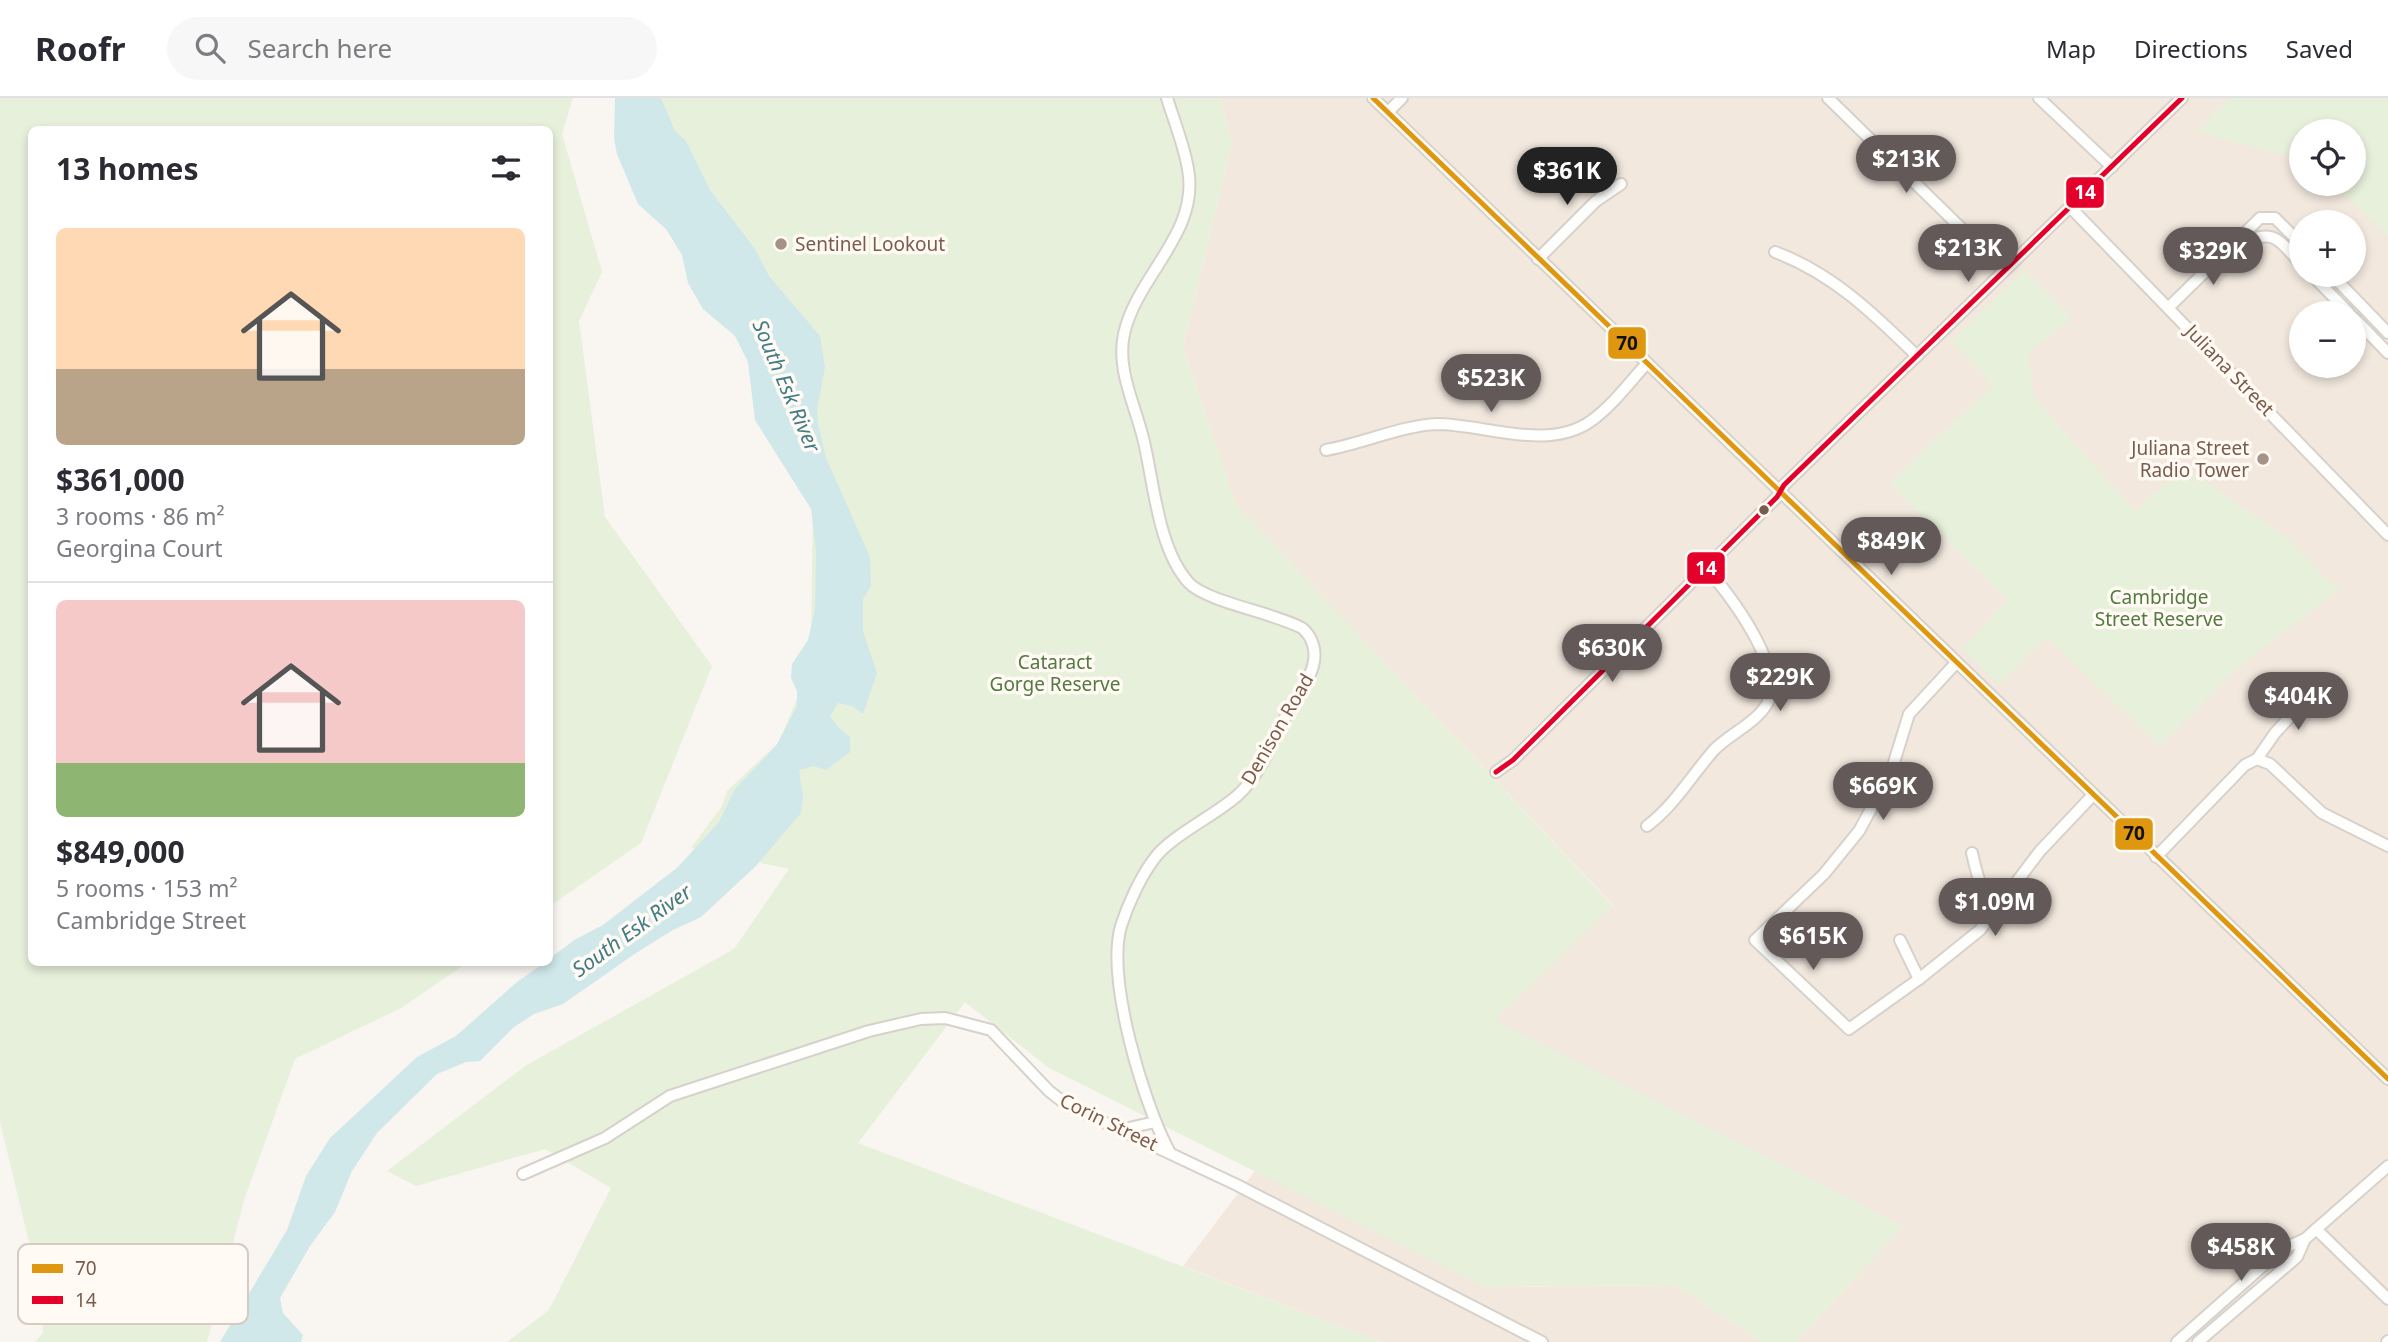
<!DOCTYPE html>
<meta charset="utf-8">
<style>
body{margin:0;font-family:"Noto Sans",sans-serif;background:#f7f7f7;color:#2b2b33;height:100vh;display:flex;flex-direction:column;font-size:26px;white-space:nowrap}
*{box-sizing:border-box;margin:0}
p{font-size:23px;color:#7c7c81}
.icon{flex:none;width:38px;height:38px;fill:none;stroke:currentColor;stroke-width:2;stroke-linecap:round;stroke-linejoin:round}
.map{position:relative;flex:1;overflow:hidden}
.details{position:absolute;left:28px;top:28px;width:525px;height:840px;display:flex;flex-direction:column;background:#fff;border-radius:10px;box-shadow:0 4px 10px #0003}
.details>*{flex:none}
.buttons{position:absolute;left:2289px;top:21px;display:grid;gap:14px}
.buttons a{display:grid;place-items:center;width:77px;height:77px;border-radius:50%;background:#fff;box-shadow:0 4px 10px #0003;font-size:35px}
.price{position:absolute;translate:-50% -60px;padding:0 16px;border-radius:24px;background:#625958;color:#fff;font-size:23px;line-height:46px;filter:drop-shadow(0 2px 4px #0008)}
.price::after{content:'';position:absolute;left:50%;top:42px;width:21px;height:16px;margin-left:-10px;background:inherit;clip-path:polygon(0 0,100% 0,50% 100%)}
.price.current{background:#222;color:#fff}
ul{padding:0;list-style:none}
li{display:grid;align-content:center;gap:14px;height:371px;padding:0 28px}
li+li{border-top:2px solid #e1e1e2}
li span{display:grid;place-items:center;height:217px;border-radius:10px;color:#555}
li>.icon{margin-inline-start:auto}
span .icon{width:126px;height:126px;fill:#fffc;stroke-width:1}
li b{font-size:30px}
h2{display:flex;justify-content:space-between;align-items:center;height:84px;padding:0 28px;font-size:30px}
header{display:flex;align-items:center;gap:42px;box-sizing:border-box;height:98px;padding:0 35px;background:#fff;border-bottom:2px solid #e1e1e2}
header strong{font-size:33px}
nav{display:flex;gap:38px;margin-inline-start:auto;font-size:24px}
.search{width:490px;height:63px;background:#f7f7f7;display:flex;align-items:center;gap:18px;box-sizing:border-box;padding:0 24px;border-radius:38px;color:#7c7c81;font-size:26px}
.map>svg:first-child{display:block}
.residential{fill:#f2e8de;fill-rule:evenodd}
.green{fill:#e7f0db}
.water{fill:#d0e8ea}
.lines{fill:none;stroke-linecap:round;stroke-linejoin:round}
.minor-casing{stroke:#d7d1cb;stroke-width:14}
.minor{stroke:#fefefd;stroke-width:10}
.bus-1-casing{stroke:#fffaf3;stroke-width:10}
.bus-2-casing{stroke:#fffaf3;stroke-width:10}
.bus-1{stroke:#de970f;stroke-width:5}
.bus-2{stroke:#e4002b;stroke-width:5}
.poi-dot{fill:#a69286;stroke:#fffaf3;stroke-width:2.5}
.bus-dot{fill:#7a5c4d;stroke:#fffaf3;stroke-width:2.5}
.labels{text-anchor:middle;stroke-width:7;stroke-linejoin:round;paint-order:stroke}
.poi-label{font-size:19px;fill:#7a5c4d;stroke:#fffaf3;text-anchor:start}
.street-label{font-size:19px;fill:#7a5c4d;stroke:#fffaf3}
.park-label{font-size:19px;fill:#537a41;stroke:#fffaf3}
.water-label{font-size:21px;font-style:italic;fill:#437c86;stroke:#fffaf3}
.key{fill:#fffaf3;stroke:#d7cbc1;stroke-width:2}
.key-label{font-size:19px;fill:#7a5c4d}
.line-badge{stroke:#fffaf3;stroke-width:2.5}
.badge-label{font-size:19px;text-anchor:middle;font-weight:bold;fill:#fff}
.pale-badge-label{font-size:19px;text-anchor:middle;font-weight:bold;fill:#111}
</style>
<header>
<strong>Roofr</strong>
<div class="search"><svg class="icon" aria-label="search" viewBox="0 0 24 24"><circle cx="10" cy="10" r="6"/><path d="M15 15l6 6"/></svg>Search here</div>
<nav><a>Map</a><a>Directions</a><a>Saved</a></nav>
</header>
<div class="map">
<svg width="2388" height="1244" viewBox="0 0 2388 1244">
<rect width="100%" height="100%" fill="#f9f5f0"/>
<g class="residential">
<path d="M1220 0H2388V1244H1796L1903 1128 1494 922 1613 807 1236 407 1183 249 1232 45ZM2301 33H2354V86H2301ZM2301 124H2354V177H2301ZM2301 215H2354V268H2301Z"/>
<path d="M1255 1073 1491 1189 1675 1187 1762 1244H1381L1183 1168Z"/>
</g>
<g class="green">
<path d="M0 0H573L562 36 602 174 579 223 605 419 712 568 641 745 550 808V32H32V864L467 865 401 910 295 961 244 1102 207 1244H35L43 1235 42 1198 0 1024Z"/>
<path d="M616 0H1220L1232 45 1183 249 1236 406 1613 808 1495 922 1903 1128 1796 1244H1762L1675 1187 1485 1189 1049 970 965 904 858 1045 1381 1244H507L549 1212 611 1090 545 1051 416 1088 387 1073 525 968 734 851 789 771 691 750 722 708 727 693 779 644 799 596 811 540 814 324Z"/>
<path d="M2229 0H2388V138L2333 86H2354V33H2301V61L2196 34Z"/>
<path d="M2025 172 2072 221 2029 254 2033 298 2135 413 2184 369 2289 441 2326 480 2341 490 2236 571 2160 648 2046 539 1999 587 1962 551 2008 502 1889 386 1993 287 1951 243Z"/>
</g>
<path class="water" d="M615 0H661L675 33 686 43 710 92 755 151 769 178 820 238 825 269 817 312 818 326 826 360 870 459 871 488 863 501V533L877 575 863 616 852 608 838 605 830 618 839 630 850 639V654L826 672 813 668 799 672 803 700 801 715 755 769 701 819 673 832 636 855 563 906 534 916 514 929 480 963 466 964 437 976 377 1035 352 1073 335 1114 310 1148 280 1200 283 1215 303 1237 301 1244H220L287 1132 306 1078 330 1040 417 959 456 938 517 884 544 865 550 864V860L576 841 603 827 678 769 719 724 735 691 776 648 797 608V593L791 580 792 566 808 542 815 511 816 453 811 411 755 322 748 264 735 238 703 211 688 185 682 157 666 131 638 106 617 56 614 41Z"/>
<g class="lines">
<defs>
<g id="minor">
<path d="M1167 0C1174 23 1184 47 1188 71 1200 135 1137 177 1124 236 1116 273 1136 308 1144 344 1154 386 1158 451 1189 485 1207 504 1275 515 1302 530 1313 539 1317 554 1313 568 1308 586 1294 604 1285 620 1271 645 1261 676 1238 697 1216 717 1169 739 1154 761 1141 778 1128 806 1121 828 1106 881 1143 1004 1169 1053"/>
<path d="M1373 0 2388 981"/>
<path d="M1828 0 2004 172"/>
<path d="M2039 0 2112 69"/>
<path d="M1388 14 1402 0"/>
<path d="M2070 109 2388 437"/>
<path d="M2237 146C2276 132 2274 137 2301 166"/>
<path d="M1775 154C1832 175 1874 216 1917 258"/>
<path d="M1538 161 1596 103 1621 86"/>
<path d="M2312 177 2349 215"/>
<path d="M2332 177 2388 235"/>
<path d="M2169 209 2260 120H2275L2301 146"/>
<path d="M2354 220 2388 255"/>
<path d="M1326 352C1361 346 1404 327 1437 326 1485 326 1547 354 1591 323 1612 308 1630 284 1647 265"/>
<path d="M1956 565 1909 616 1891 674 1859 733 1824 776 1755 842 1849 931 1919 881 1980 832 2040 753 2093 697"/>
<path d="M2257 661 2275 635 2317 590"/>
<path d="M1496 674 1513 662 1777 399 1784 387 2182 0"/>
<path d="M1647 728C1675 707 1691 678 1714 652 1729 636 1755 626 1767 606 1787 572 1729 495 1706 470"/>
<path d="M1972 755C1977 777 1981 796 1998 812"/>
<path d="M2156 759 2245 667 2257 661 2270 666 2322 715 2388 748"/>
<path d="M1900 842 1919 881"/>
<path d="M1120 1032 1155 1024"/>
<path d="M523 1076 605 1040 670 998 869 933 921 921 945 920 991 932 1049 993 1067 1007 1237 1087 1542 1244"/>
<path d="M2316 1131 2388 1201"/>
<path d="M2177 1244 2282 1151 2305 1141 2388 1068"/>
<path d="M2198 1244 2297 1159 2305 1141"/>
<path d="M2387 1244 2388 1243"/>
</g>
</defs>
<use href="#minor" class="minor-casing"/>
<use href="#minor" class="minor"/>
<defs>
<path id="bus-1" d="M1373 0 2388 981"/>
<path id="bus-2" d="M1496 674 1513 662 1777 399 1784 387 2182 0"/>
</defs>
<use href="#bus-1" class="bus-1-casing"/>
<use href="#bus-2" class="bus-2-casing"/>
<use href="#bus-1" class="bus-1"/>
<use href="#bus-2" class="bus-2"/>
</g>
<g class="poi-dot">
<circle cx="781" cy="146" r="7"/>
<circle cx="2263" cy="361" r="7"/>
</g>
<circle class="bus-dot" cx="1764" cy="412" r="6"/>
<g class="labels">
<g class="poi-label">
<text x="795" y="153">Sentinel Lookout</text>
<text x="2249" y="357" text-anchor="end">Juliana Street<tspan x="2249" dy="22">Radio Tower</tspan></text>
</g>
<g class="street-label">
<text transform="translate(2230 272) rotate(46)" y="7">Juliana Street</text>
<text transform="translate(1277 631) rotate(-60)" y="7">Denison Road</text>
<text transform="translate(1109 1024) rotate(26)" y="7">Corin Street</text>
</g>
<g class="park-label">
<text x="2159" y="506">Cambridge<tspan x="2159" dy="22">Street Reserve</tspan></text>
<text x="1055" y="571">Cataract<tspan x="1055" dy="22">Gorge Reserve</tspan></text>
</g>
<g class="water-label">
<text transform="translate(786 288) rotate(67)" y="7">South Esk River</text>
<text transform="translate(632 833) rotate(-36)" y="7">South Esk River</text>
</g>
</g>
<rect x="18" y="1146" width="230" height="80" rx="10" class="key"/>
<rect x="32" y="1166" width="31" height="9" fill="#de970f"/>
<rect x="32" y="1198" width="31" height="8" fill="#e4002b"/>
<g class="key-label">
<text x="75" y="1177">70</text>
<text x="75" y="1209">14</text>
</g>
<g class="line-badge">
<rect x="2065" y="78" width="40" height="33" rx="7" fill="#e4002b"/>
<rect x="1607" y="228" width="40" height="34" rx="7" fill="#de970f"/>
<rect x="1686" y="453" width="40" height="34" rx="7" fill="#e4002b"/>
<rect x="2114" y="719" width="40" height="34" rx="7" fill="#de970f"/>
</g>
<g class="badge-label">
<text x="2085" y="101">14</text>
<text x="1706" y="477">14</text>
</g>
<g class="pale-badge-label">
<text x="1627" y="252">70</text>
<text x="2134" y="742">70</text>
</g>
</svg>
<div class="buttons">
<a><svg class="icon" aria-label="locate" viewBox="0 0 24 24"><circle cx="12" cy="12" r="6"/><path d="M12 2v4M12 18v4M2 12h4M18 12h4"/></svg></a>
<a>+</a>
<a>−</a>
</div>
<b class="price" style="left:1906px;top:97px">$213K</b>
<b class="price current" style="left:1567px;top:109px">$361K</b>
<b class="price" style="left:1968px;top:186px">$213K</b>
<b class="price" style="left:2213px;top:189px">$329K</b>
<b class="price" style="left:1491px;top:316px">$523K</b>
<b class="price" style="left:1891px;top:479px">$849K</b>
<b class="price" style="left:1612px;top:586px">$630K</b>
<b class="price" style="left:1780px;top:615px">$229K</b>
<b class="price" style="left:2298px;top:634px">$404K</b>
<b class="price" style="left:1883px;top:724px">$669K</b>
<b class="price" style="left:1995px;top:840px">$1.09M</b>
<b class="price" style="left:1813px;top:874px">$615K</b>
<b class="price" style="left:2241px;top:1185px">$458K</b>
<section class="details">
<h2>13 homes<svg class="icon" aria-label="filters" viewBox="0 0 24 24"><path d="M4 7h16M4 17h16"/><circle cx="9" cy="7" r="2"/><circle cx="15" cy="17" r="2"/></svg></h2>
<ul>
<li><span style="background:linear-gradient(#ffd9b3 65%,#b9a48a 0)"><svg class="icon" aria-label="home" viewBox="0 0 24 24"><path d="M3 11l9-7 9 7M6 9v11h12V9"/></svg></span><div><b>$361,000</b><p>3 rooms · 86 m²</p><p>Georgina Court</p></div></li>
<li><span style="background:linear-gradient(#f6c9c9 75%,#8fb573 0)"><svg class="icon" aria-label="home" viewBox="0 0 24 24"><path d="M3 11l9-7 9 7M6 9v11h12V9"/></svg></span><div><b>$849,000</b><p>5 rooms · 153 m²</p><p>Cambridge Street</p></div></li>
</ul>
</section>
</div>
